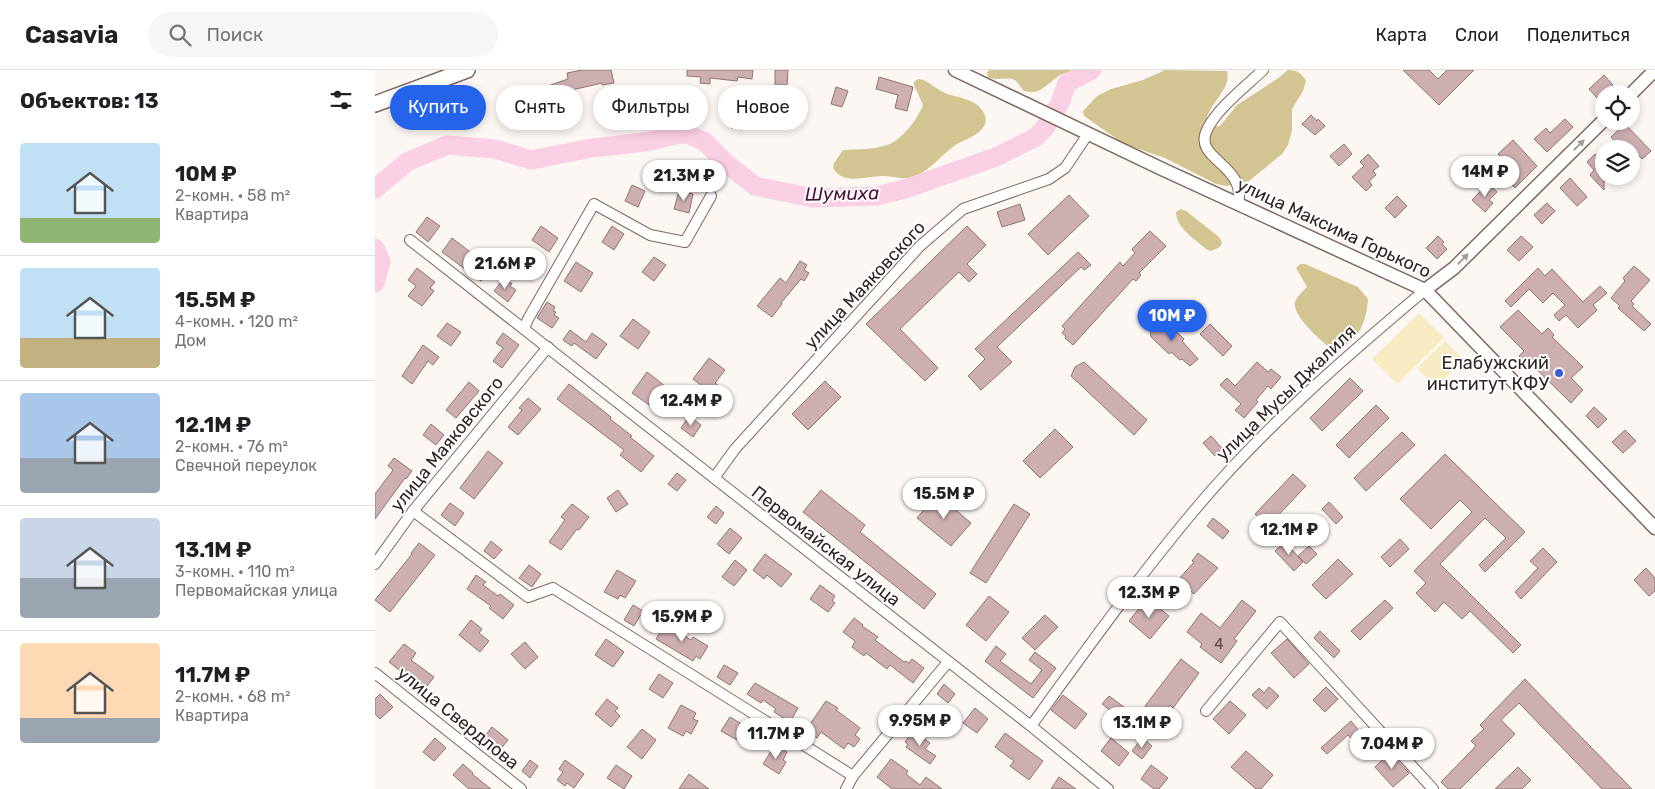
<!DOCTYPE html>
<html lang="ru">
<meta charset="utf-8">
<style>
body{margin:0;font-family:Rubik,sans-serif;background:#f6f6f6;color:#202124;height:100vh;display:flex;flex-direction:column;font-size:19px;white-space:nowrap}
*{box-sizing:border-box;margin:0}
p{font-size:16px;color:#757577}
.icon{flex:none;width:28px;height:28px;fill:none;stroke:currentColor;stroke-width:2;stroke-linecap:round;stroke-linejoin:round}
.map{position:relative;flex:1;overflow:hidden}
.side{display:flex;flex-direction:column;background:#fff;width:375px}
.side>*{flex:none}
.top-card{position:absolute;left:15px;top:15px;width:475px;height:45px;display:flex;gap:10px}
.controls{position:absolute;left:1220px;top:15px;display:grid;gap:10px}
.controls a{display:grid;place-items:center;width:45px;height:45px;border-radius:50%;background:#fff;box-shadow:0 2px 8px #0003;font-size:25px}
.price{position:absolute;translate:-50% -42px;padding:0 11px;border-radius:18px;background:#fff;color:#222;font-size:16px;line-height:32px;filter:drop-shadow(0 1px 2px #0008)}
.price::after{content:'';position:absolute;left:50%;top:30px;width:15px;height:11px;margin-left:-8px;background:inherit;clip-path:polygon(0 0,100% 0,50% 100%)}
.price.current{background:#2563eb;color:#fff}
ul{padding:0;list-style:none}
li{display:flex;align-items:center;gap:15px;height:125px;padding:0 20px}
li+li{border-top:1px solid #e0e0e0}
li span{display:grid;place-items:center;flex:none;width:140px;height:100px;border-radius:5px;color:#555}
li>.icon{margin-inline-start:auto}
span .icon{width:60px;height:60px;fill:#fffc;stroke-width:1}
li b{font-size:21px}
h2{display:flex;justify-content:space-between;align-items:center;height:60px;padding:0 20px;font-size:21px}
.tag{padding:0 18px;border-radius:22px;background:#fff;box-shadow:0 2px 8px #0003;font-size:18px;line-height:45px}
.tag.current{background:#2563eb;color:#fff}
header{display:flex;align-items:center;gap:30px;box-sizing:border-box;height:70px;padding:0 25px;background:#fff;border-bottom:1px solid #e0e0e0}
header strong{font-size:24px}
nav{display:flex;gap:28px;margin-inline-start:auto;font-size:18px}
.search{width:350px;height:45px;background:#f6f6f6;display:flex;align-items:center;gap:12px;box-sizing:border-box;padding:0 18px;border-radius:28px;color:#757577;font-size:19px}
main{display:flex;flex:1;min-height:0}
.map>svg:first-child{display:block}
.green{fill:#f6ebc1}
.forest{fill:#d3c591}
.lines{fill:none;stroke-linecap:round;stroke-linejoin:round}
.river{stroke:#facee3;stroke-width:19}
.building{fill:#ceafb1;stroke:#907476}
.minor-casing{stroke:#80675e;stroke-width:12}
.tertiary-casing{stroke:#80675e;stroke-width:15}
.secondary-casing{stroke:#80675e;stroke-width:18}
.minor{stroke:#fff;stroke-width:10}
.tertiary{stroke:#fff;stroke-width:12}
.secondary{stroke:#fff;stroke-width:15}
.oneway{fill:#a29d9b}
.poi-dot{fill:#3d5ed0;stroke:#fff;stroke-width:2}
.labels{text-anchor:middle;stroke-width:4;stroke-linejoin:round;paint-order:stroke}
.number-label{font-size:15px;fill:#584845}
.street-label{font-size:18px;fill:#302521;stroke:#fff}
.poi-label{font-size:18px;fill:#302521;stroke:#fff;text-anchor:end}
.water-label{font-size:19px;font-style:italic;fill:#4f1237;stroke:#fff}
</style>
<header>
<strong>Casavia</strong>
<div class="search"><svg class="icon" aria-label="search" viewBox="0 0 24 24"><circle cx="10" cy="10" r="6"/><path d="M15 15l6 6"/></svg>Поиск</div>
<nav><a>Карта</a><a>Слои</a><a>Поделиться</a></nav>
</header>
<main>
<section class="side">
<h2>Объектов: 13<svg class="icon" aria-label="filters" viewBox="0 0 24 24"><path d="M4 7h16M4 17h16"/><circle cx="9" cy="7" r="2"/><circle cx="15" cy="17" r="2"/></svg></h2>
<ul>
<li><span style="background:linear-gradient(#bfe0f5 75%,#8fb573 0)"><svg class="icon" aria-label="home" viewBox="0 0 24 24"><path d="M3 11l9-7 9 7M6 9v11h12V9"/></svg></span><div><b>10M ₽</b><p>2-комн. · 58 m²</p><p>Квартира</p></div></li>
<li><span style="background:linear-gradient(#bfe0f5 70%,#c2b280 0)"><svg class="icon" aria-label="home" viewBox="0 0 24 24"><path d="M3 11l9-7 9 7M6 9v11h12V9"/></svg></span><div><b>15.5M ₽</b><p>4-комн. · 120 m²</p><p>Дом</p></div></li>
<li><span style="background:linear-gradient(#a9c7e8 65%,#9aa5b1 0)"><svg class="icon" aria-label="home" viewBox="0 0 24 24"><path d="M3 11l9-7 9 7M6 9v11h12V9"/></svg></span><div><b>12.1M ₽</b><p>2-комн. · 76 m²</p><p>Свечной переулок</p></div></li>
<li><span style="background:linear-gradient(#c9d6e8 60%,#9aa5b1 0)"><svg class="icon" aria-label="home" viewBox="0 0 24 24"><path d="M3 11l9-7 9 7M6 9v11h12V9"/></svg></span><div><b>13.1M ₽</b><p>3-комн. · 110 m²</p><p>Первомайская улица</p></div></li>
<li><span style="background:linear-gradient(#ffd9b3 75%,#9aa5b1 0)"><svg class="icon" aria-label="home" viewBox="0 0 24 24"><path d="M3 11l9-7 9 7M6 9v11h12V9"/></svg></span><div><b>11.7M ₽</b><p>2-комн. · 68 m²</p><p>Квартира</p></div></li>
</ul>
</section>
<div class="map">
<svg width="1280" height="719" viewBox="0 0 1280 719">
<rect width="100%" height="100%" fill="#fdf7f4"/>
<g class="green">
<path d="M1044 243 1069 268 1022 314 997 289Z"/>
<path d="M1070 271 1089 290 1061 317 1042 298Z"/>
</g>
<g class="forest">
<path d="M615 0H700C695 2 689 3 685 5 672 13 666 26 649 21 646 18 644 14 641 11 634 5 622 12 613 7L612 2Z"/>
<path d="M790 0 852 1C857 19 834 32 831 52L834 57 845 56 862 35 902 9 913 0C921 0 927 3 931 11L928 21 917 39V60L913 75 907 84 874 111 852 116 841 114 790 88 749 74 709 46 708 41 722 26 736 19 768 10Z"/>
<path d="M543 9C554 10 560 19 570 23 582 28 599 28 607 40 610 44 612 50 610 54 605 66 589 69 579 76 566 85 556 100 540 106 528 111 519 106 507 106 490 106 469 116 458 98L459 93 468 80C483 79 498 80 512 75 526 71 543 49 548 35L539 15V12Z"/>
<path d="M806 139 811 141 844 167 847 172 845 177 836 181 831 179C820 169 801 158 801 142Z"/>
<path d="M925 194H930L983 217 993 229C991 253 983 275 958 280 947 272 917 246 920 232 922 226 928 221 932 217L921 198Z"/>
</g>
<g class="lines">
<g class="river">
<path d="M0 119 32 92 72 75 120 79 156 90 217 78 271 72 309 63 329 71 352 94 380 116 438 128 502 126 530 119 621 87 661 67 669 59 685 33 692 13 717 0"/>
<path d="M0 178 6 192 0 213"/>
</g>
</g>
<g class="building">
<path d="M207 0H236L239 13 227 15V13L188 22 190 27 169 33 164 19 193 9 192 3Z"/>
<path d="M312 0H378L377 9 363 7 362 11 335 8V14L325 13 326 7 312 6Z"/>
<path d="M400 0H413L412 15H400Z"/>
<path d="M1028 0H1054L1063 9 1072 0H1099L1064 35Z"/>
<path d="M1229 5 1238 15 1223 29 1214 19Z"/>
<path d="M504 7 538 17 532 41 520 38 523 25 501 19Z"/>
<path d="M461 17 473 21 467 37 456 34Z"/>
<path d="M936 45 942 51 943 49 950 56 940 65 927 54Z"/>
<path d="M358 47 369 48 367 60 356 58Z"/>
<path d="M1190 49 1198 57 1172 82 1159 69 1171 58 1175 63Z"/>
<path d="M1250 54 1276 81 1267 89 1263 85 1256 91V79H1247L1236 67Z"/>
<path d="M1138 70 1162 96 1140 118 1129 107 1138 98 1123 84Z"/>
<path d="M969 74 977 84 964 96 955 86Z"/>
<path d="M993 84 1004 96 998 101 1001 105 994 111 997 115 991 121 977 107 989 96 985 92Z"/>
<path d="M1220 84 1229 94V106H1235L1229 112V120L1215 105 1219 100 1212 92Z"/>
<path d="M1195 108 1212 127 1202 136 1185 118Z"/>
<path d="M1113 113 1122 122 1114 130 1118 133 1110 142 1097 130Z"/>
<path d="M257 115 270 121 263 137 250 131Z"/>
<path d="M304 121 318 124 314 143 299 139Z"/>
<path d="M694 125 714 146 673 185 653 164Z"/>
<path d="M1022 126 1032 136 1020 148 1010 138Z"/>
<path d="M1172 133 1180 141 1167 154 1159 145Z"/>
<path d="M645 134 650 150 627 157 622 142Z"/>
<path d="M52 147 65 156 53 172 41 162Z"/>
<path d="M166 156 183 168 174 182 157 170Z"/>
<path d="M237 156 249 164 239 180 227 172Z"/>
<path d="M592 156 611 175 592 194 602 204 594 212 584 202 525 259 563 298 550 311 491 254Z"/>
<path d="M775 161 791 176 764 203 766 205 761 211 758 209 698 275 690 268 691 266 687 263 690 259 687 256 745 192 748 196 760 183 757 179Z"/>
<path d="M1063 166 1069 172 1067 174 1072 179 1062 189 1051 178Z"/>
<path d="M1146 166 1158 177 1144 191 1132 180Z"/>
<path d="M77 168 116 198 106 211 67 182Z"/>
<path d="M703 182 716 195 709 200 706 197 622 277 637 292 606 320 593 306 610 289 600 279Z"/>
<path d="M279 187 291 195 279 211 267 202Z"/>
<path d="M425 191 432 195 429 200 434 203 429 211 426 209 406 233 407 234 397 247 382 236 405 208 411 213Z"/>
<path d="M201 192 218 203 206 222 189 211Z"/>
<path d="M1259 196 1275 210 1256 231 1259 234 1257 236 1276 254 1269 261 1243 238 1245 236 1236 228 1250 211 1248 208Z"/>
<path d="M42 198 60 212 55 218 59 221 47 236 33 226 41 216 33 210Z"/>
<path d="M1163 198 1170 206 1177 199 1208 232 1225 216 1232 223 1218 235 1222 240 1203 258 1191 245 1184 251 1179 245 1190 235 1178 223 1168 233 1154 219 1136 237 1130 231Z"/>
<path d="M129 208 137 214 135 216 141 220 133 232 119 221Z"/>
<path d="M172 232 180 237 178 241 181 242 179 245 184 248 177 258 162 248Z"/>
<path d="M1143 240 1167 264 1173 258 1179 265 1177 267 1208 297 1196 308 1208 320 1196 333 1152 290 1150 292 1144 286 1149 281 1125 257Z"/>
<path d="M258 249 275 262 263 279 245 266Z"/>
<path d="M783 250 791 252 809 269 807 271 823 289 815 296 807 289 805 290 796 282 794 284 776 267 775 256 777 253Z"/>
<path d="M72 253 86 262 76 276 62 266Z"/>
<path d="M835 254 857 276 848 286 825 264Z"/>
<path d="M195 260 211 272 217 263 232 274 221 289 199 273 197 276 188 270Z"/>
<path d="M128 263 144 275 127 298 118 291 128 278 121 273Z"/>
<path d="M48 275 64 287 58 295 53 291 37 314 27 306Z"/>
<path d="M334 288 350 300 340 313 344 316 338 324 318 309Z"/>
<path d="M709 292 772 350 759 365 696 306 700 297Z"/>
<path d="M882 292 893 302 896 299 906 307 896 319 893 316 881 330 883 332 869 348 860 340 866 334 845 315 852 308 860 316Z"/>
<path d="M272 302 290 316 281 329 285 332 280 339 257 323Z"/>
<path d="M975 308 988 321 947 361 935 348Z"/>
<path d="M450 311 466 327 433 360 417 344Z"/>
<path d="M94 312 104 321 81 348 71 340Z"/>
<path d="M194 314 236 347 235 349 257 366 255 367 279 386 266 402 245 385 249 380 182 329Z"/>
<path d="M153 328 166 339 143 365 133 357 147 340 144 338Z"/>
<path d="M1001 335 1014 348 974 388 961 375Z"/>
<path d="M1219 337 1232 349 1223 358 1211 346Z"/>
<path d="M314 346 326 355 318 367 306 358Z"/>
<path d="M56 354 69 365 61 375 48 365Z"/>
<path d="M680 359 698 377 665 408 648 391Z"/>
<path d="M1250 360 1261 371 1248 383 1237 372Z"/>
<path d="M1027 362 1040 375 991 421 979 408Z"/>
<path d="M836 366 847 378 840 386 828 373Z"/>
<path d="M113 381 128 393 99 429 85 418Z"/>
<path d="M1070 384 1150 462 1110 502 1104 495 1131 468 1110 448 1065 494 1146 575 1138 583 1095 541 1087 549 1069 532 1060 542 1041 523 1051 513 1039 501 1097 442 1085 430 1056 459 1025 429Z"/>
<path d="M19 388 37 401 31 409 30 408 0 449V424L18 400 13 396Z"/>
<path d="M302 403 311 410 302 421 293 414Z"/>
<path d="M918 404 931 416 893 456 880 444Z"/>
<path d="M243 420 253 434 241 442 232 428Z"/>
<path d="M446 420 490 455 485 462 561 524 549 539 428 442Z"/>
<path d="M562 424 596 453 576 476 542 448Z"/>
<path d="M954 432 968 447 961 454 947 439Z"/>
<path d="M75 433 89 443 80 456 66 445Z"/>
<path d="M197 434 214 447 204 460 202 459 186 480 174 472 190 450 186 447Z"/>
<path d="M639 434 655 444 611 513 595 503Z"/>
<path d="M341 436 349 443 341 454 332 447Z"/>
<path d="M838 448 854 461 848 469 832 456Z"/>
<path d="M355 458 367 468 354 484 342 474Z"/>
<path d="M1025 469 1034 479 1015 497 1006 487Z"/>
<path d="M116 471 127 480 119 489 109 481Z"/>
<path d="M910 472 928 492 919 501 900 481Z"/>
<path d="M44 473 60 485 15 542 0 530 37 484 36 483Z"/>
<path d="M934 476 942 484 931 494 923 486Z"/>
<path d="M1168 478 1182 492 1146 529 1140 522 1163 498 1155 491Z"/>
<path d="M823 483 843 498 819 524 803 510 819 492 817 491Z"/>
<path d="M390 484 417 504 406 517 392 505 389 509 378 500Z"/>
<path d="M963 489 978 504 951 529 937 515Z"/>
<path d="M360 490 372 500 359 516 347 507Z"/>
<path d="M154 495 166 504 157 517 144 508Z"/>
<path d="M1271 498 1280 508V521L1274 526 1259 510Z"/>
<path d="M242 500 261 511 250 528 245 525 243 529 229 522Z"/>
<path d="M101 505 111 512 108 515 123 526 125 524 139 535 128 549 114 538 116 536 92 519Z"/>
<path d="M445 515 460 526 457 531 460 533 453 542 435 529Z"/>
<path d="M614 526 634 542 611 571 591 555Z"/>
<path d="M867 530 881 541 859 569 862 571 846 593 825 577 827 574 812 562 826 543 845 558Z"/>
<path d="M1010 530 1018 538 985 570 976 561Z"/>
<path d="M776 531 794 546 775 569 754 551 766 536 769 539Z"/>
<path d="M258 535 268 541 259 556 249 550Z"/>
<path d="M670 545 683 557 660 580 647 568Z"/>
<path d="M479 548 488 555 487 556 503 567 500 570 529 592 531 591 534 593 537 589 549 598 538 613 515 595 512 599 491 583 489 586 477 577 480 571 468 562Z"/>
<path d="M96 550 107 559 104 563 114 571 105 582 84 565Z"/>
<path d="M291 553 316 570 318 567 333 576 325 589 321 586 318 591 281 569Z"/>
<path d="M945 561 965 581 959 588 939 568Z"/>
<path d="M231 569 249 582 238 597 220 585Z"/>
<path d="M912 569 934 594 919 608 896 583Z"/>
<path d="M150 572 163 587 150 599 136 584Z"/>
<path d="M29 574 41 583 36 590 59 607 49 620 14 592Z"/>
<path d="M621 576 631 584 625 591 656 614 667 600 654 590 660 582 681 598 658 628 610 591Z"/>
<path d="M806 589 824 603 798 638 795 635 786 647 770 636Z"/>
<path d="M349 595 363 603 355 615 342 607Z"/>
<path d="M284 604 298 613 288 628 274 619Z"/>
<path d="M1150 609 1167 627 1257 719H1227L1144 633 1126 650 1140 664 1085 719H1073L1066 712 1101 676 1096 671 1109 659 1105 655Z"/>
<path d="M380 613 423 638 415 652 399 642 401 639 388 630 386 633 372 624Z"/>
<path d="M569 614 580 624 573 633 562 624Z"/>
<path d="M894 617 904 626 892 639 877 625 884 618 889 623Z"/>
<path d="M951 617 963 629 950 642 938 630Z"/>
<path d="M5 624 18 637 5 649 0 644V629Z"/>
<path d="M688 625 712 644 700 659 676 640Z"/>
<path d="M734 626 753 640 746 649 727 634Z"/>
<path d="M232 629 243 638 240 641 245 646 236 657 220 644Z"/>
<path d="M451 631 463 638 461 640 485 658 480 665 485 669 479 677 473 673 469 679 446 662 442 668 431 660Z"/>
<path d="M855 631 871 645 854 664 838 649Z"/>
<path d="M306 635 321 643 318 649 323 651 316 664 311 661 308 666 293 658Z"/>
<path d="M600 638 613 649 602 663 588 653Z"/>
<path d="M355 647 370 656 362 670 346 661Z"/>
<path d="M976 651 984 661 987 658 1001 673 990 683 973 665 952 684 946 678Z"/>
<path d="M117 657 133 670 124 681 108 669Z"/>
<path d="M267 659 281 670 267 689 252 677Z"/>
<path d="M538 661 555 673 550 679 561 686 555 694 531 677 533 674 530 672Z"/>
<path d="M630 663 668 691 654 710 635 696 639 691 620 677Z"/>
<path d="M60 668 71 678 59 691 48 682Z"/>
<path d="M736 668 754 683 744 696 726 681Z"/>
<path d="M767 668 777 676 767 689 757 681Z"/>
<path d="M400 675 412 682 408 690 411 692 404 704 388 694Z"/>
<path d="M871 681 898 705 886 719H881L856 697Z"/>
<path d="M1015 683 1034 703 1018 717 1000 697Z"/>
<path d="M516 689 533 701 531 704 545 715 551 707 567 719H517L502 707Z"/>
<path d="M155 690 163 696 155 708 147 701Z"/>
<path d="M190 690 209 704 199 718 192 713 190 716 182 710 188 702 184 699Z"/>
<path d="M88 694 98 703 97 704 116 719H94L78 705Z"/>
<path d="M241 695 257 706 249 719 232 708Z"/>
<path d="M776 695 793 708 784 719H779L766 709Z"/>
<path d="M1143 697 1156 710 1147 719H1120Z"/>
<path d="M314 704 334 719H304Z"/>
<path d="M684 707 701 719H676Z"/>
</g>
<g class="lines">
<defs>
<g id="minor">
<path d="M863 134C872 95 820 90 831 62 840 40 870 17 888 0"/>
<path d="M35 170 656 656 733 719"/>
<path d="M149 259 153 249 219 134 275 165 310 172 336 126"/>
<path d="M339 408 360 379 545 176 588 139 674 109 690 98 713 64"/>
<path d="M38 441 153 527 178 518 478 706"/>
<path d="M0 494 38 441 173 277"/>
<path d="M0 603 146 719"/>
<path d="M831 641 905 552 1058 719"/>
<path d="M656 656C708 584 761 510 818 442 886 360 969 288 1050 220"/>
<path d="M471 719 478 706 573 592"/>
</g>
<g id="tertiary">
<path d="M580 0 787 99 1050 220 1280 458"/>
<path d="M1256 24 1280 0"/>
<path d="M1050 220 1079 198 1229 50"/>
</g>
<path id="secondary" d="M0 34 92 0"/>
</defs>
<use href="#minor" class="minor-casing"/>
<use href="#tertiary" class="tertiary-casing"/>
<use href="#secondary" class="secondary-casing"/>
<use href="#minor" class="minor"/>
<use href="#tertiary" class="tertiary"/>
<use href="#secondary" class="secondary"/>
</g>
<defs><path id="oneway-solid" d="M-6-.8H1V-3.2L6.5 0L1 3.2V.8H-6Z" transform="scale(1.25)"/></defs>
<g class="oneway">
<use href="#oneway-solid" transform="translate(1204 75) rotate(-45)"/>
<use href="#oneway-solid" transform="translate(1088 189) rotate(-45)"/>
</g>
<circle class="poi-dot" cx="1184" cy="303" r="5"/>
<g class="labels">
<g class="number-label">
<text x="844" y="579">4</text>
</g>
<g class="street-label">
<text transform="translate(959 158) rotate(25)" y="6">улица Максима Горького</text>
<text transform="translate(490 215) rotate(-47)" y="6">улица Маяковского</text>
<text transform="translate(911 323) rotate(-44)" y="6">улица Мусы Джалиля</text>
<text transform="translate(72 374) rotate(-51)" y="6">улица Маяковского</text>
<text transform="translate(451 476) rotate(38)" y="6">Первомайская улица</text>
<text transform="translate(83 648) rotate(39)" y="6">улица Свердлова</text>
</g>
<g class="poi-label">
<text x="1174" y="299">Елабужский<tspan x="1174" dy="21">институт КФУ</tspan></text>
</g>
<g class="water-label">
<text transform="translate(467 123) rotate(-1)" y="7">Шумиха</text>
</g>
</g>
</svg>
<div class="controls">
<a><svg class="icon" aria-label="locate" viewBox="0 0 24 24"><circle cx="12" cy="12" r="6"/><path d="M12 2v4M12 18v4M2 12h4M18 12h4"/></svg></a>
<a><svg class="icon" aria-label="layers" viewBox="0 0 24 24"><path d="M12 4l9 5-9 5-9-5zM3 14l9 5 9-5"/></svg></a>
</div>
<b class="price" style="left:1110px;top:128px">14M ₽</b>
<b class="price" style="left:309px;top:132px">21.3M ₽</b>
<b class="price" style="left:130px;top:220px">21.6M ₽</b>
<b class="price current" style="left:797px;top:272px">10M ₽</b>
<b class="price" style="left:316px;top:357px">12.4M ₽</b>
<b class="price" style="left:569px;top:450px">15.5M ₽</b>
<b class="price" style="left:914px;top:486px">12.1M ₽</b>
<b class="price" style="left:774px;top:549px">12.3M ₽</b>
<b class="price" style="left:307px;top:573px">15.9M ₽</b>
<b class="price" style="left:545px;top:677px">9.95M ₽</b>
<b class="price" style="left:767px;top:679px">13.1M ₽</b>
<b class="price" style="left:401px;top:690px">11.7M ₽</b>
<b class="price" style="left:1017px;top:700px">7.04M ₽</b>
<div class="top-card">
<a class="tag current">Купить</a>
<a class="tag">Снять</a>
<a class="tag">Фильтры</a>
<a class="tag">Новое</a>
</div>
</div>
</main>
